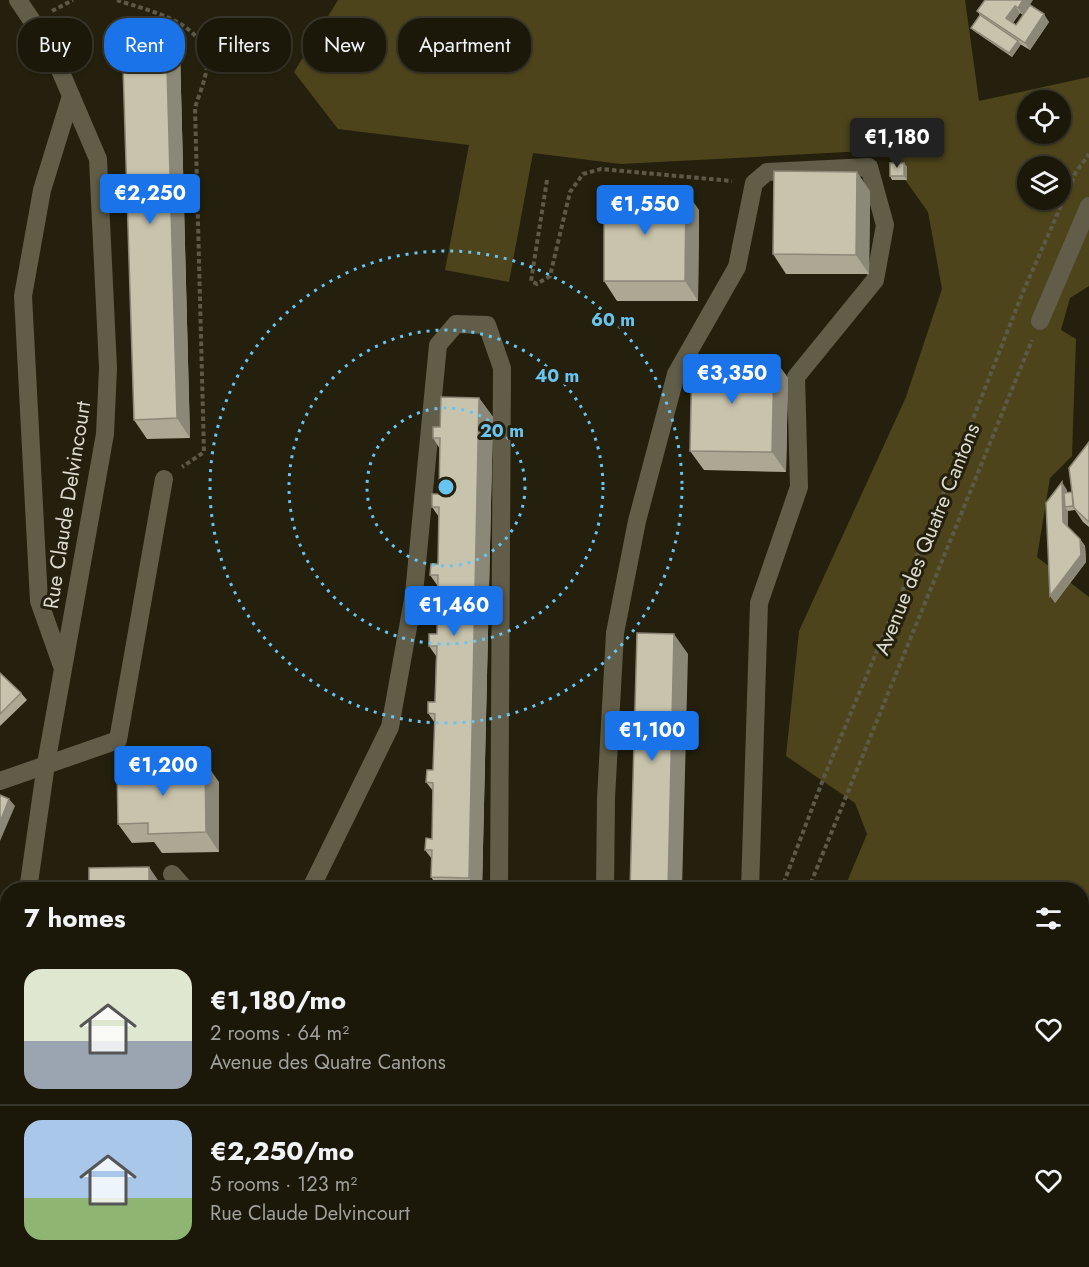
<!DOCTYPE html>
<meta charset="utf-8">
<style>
body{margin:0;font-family:Jost,sans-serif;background:#282518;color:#f1f3f6;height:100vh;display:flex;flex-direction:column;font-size:22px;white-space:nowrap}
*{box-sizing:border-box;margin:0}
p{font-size:20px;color:#a0a09c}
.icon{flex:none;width:33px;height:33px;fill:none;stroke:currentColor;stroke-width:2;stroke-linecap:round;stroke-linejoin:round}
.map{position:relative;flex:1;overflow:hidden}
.sheet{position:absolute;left:0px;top:882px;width:1089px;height:386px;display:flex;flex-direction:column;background:#1b180a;border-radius:24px 24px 0 0;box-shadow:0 2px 4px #0004,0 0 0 2px #39372b}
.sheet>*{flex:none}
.banner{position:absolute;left:18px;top:18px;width:600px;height:54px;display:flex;gap:12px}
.tools{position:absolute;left:1017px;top:90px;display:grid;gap:12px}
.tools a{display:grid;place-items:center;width:54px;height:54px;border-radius:50%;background:#1b180a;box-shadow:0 2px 4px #0004,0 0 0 2px #39372b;font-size:30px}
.price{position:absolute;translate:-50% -51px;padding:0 14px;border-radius:6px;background:#1a73e8;color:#fff;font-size:20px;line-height:39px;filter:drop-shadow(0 2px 3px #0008)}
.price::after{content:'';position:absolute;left:50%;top:36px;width:18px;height:14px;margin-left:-9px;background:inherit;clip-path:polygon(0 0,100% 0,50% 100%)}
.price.current{background:#222;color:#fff}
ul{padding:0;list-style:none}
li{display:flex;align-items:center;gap:18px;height:150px;padding:0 24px}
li+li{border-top:2px solid #39372b}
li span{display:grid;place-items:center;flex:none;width:168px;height:120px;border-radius:18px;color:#555}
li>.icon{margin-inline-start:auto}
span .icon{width:72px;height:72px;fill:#fffc;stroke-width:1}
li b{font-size:26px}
h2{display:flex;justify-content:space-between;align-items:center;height:72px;padding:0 24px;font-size:26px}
.tag{padding:0 21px;border-radius:24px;background:#1b180a;box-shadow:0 2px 4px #0004,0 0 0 2px #39372b;font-size:21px;line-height:54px}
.tag.current{background:#1a73e8;color:#fff}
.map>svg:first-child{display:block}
.green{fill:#4d441b;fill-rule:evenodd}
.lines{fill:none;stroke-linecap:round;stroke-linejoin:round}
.path{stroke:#5d5949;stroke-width:4;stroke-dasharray:4.5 3;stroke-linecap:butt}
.minor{stroke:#615d48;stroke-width:18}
.wall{fill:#aca894;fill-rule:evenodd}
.shaded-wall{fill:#8c8878}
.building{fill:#c8c3ac;stroke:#8c8878;stroke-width:1.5}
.ring{fill:none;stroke:#69c4f1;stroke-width:3;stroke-dasharray:3 6}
.labels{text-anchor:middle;stroke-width:6;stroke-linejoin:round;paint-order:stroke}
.street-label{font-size:21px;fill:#dddacf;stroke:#24200d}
.centre{fill:#69c4f1;stroke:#24200d;stroke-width:3}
.ring-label{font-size:18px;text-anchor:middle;font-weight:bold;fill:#69c4f1;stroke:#24200d;stroke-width:6;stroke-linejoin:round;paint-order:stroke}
</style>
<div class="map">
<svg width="1089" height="1267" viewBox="0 0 1089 1267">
<rect width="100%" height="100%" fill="#24200d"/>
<g class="green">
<path d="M338 0H965L979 101 1089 77V286L1070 298 1061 330 1076 339 1072 456 1050 478 1037 557 1089 597V1079L1082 1097V890L844 889 867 834 855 803 786 756 799 631 906 397 942 289 928 212 884 150 621 164 533 153 509 282 445 270 469 145 338 129 294 72ZM1028 100H1060V134H1028ZM1028 166H1060V200H1028Z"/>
<path d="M921 1260H1018L1016 1267H919Z"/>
</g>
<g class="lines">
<g class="path">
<path d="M117 0C148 11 205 21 207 63 207 77 199 94 195 108L204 452 182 467"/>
<path d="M52 11 73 0"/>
<path d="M547 180 531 281 537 284 550 276 570 192 583 174 601 169 732 181"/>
<path d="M781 890 824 777 946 487 1023 292 1076 172 1089 154"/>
<path d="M808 890 1032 340"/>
</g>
<g class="minor">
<path d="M18 0 51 49 98 159 108 368 105 434 46 764 28 890"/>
<path d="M1040 321 1089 206"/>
<path d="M62 666 39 601 23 296 42 190 71 96"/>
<path d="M0 781 118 740 164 479"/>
<path d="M172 874 186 890"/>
<path d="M310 890 390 727 414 594 438 345 456 324 487 325 502 368 499 890"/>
<path d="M605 890 606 798 615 633 637 521 676 374 737 267 754 183 767 172 869 167 885 225 875 280 796 377 799 487 759 603 750 890"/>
<path d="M0 1074 8 1032"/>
<path d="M0 1100 8 1103"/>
<path d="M130 1260 132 1267"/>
<path d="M318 1267 325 1260"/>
<path d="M568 1267 572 1260"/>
<path d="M736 1267 738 1260"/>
<path d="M786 1267 789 1260"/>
<path d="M912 1267 913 1260"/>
</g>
</g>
<g class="wall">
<path d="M1030 5 1049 22 1030 50 1020 44H1021L1012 57 974 31 971 28 980 15 977 11ZM1020 13 1023 15 1016 25 1013 23Z"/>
<path d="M161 28 164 33H166L180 52 190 438 147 439 134 420 146 34Z"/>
<path d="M904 163 907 167V180H892L890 176Z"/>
<path d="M870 191 869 274H786L773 254Z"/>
<path d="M699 210 698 301H617L604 281Z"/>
<path d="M774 359 788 378 786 472 704 470 690 451Z"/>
<path d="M479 398 493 417 482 890H440L431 877 432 859 425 850 432 839 433 791 426 782 433 770 435 723 428 713 435 702 436 656 429 646 437 634V585L430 575 438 564 439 517 432 507 439 494 440 449 433 438 440 427Z"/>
<path d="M1089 442V527L1083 522 1075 510 1068 511V527L1080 539 1085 546 1086 562 1055 603 1067 490V493L1072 492Z"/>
<path d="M0 673 21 693 27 700 0 726Z"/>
<path d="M219 782V852L162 853 154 842 132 843 118 824Z"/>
<path d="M0 1150 8 1156V1196L0 1191Z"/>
<path d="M1089 1237V1257L1087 1256 1082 1249Z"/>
<path d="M236 1260H269L262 1267H242Z"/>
</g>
<g class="shaded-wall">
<path d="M1023 0H1033L1023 16 1018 8Z"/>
<path d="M1015 6 1020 13 1011 25 1006 18Z"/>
<path d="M1044 14 1049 22 1030 50 1025 43Z"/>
<path d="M161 28 166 36V33L180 52 190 438 177 418Z"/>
<path d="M1018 41 1021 44 1012 57 1009 53Z"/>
<path d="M904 163 907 167V180L904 176Z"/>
<path d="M857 172 870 191 869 274 856 255Z"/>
<path d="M686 191 699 210 698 301 685 281Z"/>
<path d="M774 359 788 378 786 472 772 452Z"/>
<path d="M479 398 493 417 482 890H477L469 878Z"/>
<path d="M1062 482 1067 490 1068 507H1065L1068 511V529L1063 522Z"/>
<path d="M1080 539 1085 546 1086 562 1055 603 1050 596Z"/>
<path d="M674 634 688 654 682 890H668Z"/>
<path d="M205 762 219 782V852L206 832Z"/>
<path d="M9 799 15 806 0 841V822Z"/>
<path d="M149 867 162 886V890H149Z"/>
<rect x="882" y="1260" width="15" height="7"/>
</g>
<g class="building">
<path d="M985 0H1023L1018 8 1015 6 1006 18 1016 25 1030 5 1044 14 1025 43 977 11Z"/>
<path d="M980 15 1018 41 1009 53 971 28Z"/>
<path d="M146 28H161V33H166L177 418 134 420 122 34H146Z"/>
<rect x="890" y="163" width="14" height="13"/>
<path d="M774 171 857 172 856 255 773 254Z"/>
<path d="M604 190 686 191 685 281H604Z"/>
<path d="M692 358 774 359 772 452 690 451Z"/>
<path d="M441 397 479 398 469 878 431 877 432 850H425L426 838 432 839 433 783 426 782 427 770H433L435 714 428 713V702H435L437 646H429V634H437L438 575H430L431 564H438L439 507H432V494H439L440 438H433V427H440Z"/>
<path d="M1089 442V522L1074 508 1069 468Z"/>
<path d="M1062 482 1063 522 1080 539 1081 555 1050 596 1046 503Z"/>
<path d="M1072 492 1073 506 1065 507 1064 493Z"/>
<path d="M637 633 674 634 668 890H630Z"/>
<path d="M0 673 21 693 0 714Z"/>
<path d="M205 762 206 832 148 834V823L118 824 117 766Z"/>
<path d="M0 795 9 799 0 822Z"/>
<path d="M149 867V890H89V868Z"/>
<path d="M0 1150 8 1156V1193L0 1187Z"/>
<path d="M1089 1237V1253L1082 1249Z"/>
<path d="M54 1260H85L89 1265 87 1267H47L54 1261Z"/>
<path d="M189 1260H201L208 1267H182Z"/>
<path d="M236 1260H250L257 1266 256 1267H243Z"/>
<path d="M466 1260H478L484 1267H457Z"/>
<path d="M643 1260H645L650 1267H633Z"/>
<rect x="806" y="1260" width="76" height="7"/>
</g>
<g class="ring">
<circle cx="446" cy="487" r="79"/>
<circle cx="446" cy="487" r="157"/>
<circle cx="446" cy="487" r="236"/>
</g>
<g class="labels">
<g class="street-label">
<text transform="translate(67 505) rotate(-81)" y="7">Rue Claude Delvincourt</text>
<text transform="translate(927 539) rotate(-68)" y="7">Avenue des Quatre Cantons</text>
</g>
</g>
<circle cx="446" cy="487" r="9" class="centre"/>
<g class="ring-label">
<text x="613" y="326">60 m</text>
<text x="557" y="382">40 m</text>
<text x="502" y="437">20 m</text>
</g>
</svg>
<div class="tools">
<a><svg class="icon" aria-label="locate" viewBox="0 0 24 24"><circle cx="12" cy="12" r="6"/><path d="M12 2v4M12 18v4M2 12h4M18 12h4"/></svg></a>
<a><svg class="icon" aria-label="layers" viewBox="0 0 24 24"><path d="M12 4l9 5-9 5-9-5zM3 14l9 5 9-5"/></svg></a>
</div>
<b class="price current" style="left:897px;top:169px">€1,180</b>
<b class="price" style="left:150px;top:225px">€2,250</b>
<b class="price" style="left:645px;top:236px">€1,550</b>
<b class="price" style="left:732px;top:405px">€3,350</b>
<b class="price" style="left:454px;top:637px">€1,460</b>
<b class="price" style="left:652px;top:762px">€1,100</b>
<b class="price" style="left:163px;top:797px">€1,200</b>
<div class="banner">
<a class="tag">Buy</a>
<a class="tag current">Rent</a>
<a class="tag">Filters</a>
<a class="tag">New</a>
<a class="tag">Apartment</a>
</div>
<section class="sheet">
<h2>7 homes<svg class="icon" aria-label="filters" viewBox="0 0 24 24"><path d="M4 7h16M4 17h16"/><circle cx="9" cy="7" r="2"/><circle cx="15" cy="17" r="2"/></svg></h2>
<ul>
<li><span style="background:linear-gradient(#dfe7d0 60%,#9aa5b1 0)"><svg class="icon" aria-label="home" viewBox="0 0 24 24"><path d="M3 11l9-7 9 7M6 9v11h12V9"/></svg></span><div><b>€1,180/mo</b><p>2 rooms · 64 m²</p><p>Avenue des Quatre Cantons</p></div><svg class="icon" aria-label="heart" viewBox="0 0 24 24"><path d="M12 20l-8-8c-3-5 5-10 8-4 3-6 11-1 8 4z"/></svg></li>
<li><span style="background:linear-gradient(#a9c7e8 65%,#8fb573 0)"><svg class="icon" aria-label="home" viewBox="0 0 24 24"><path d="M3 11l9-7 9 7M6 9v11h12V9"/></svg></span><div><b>€2,250/mo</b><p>5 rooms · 123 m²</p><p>Rue Claude Delvincourt</p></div><svg class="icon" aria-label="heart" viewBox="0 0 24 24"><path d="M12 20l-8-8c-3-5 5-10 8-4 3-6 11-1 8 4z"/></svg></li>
</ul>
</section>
</div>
